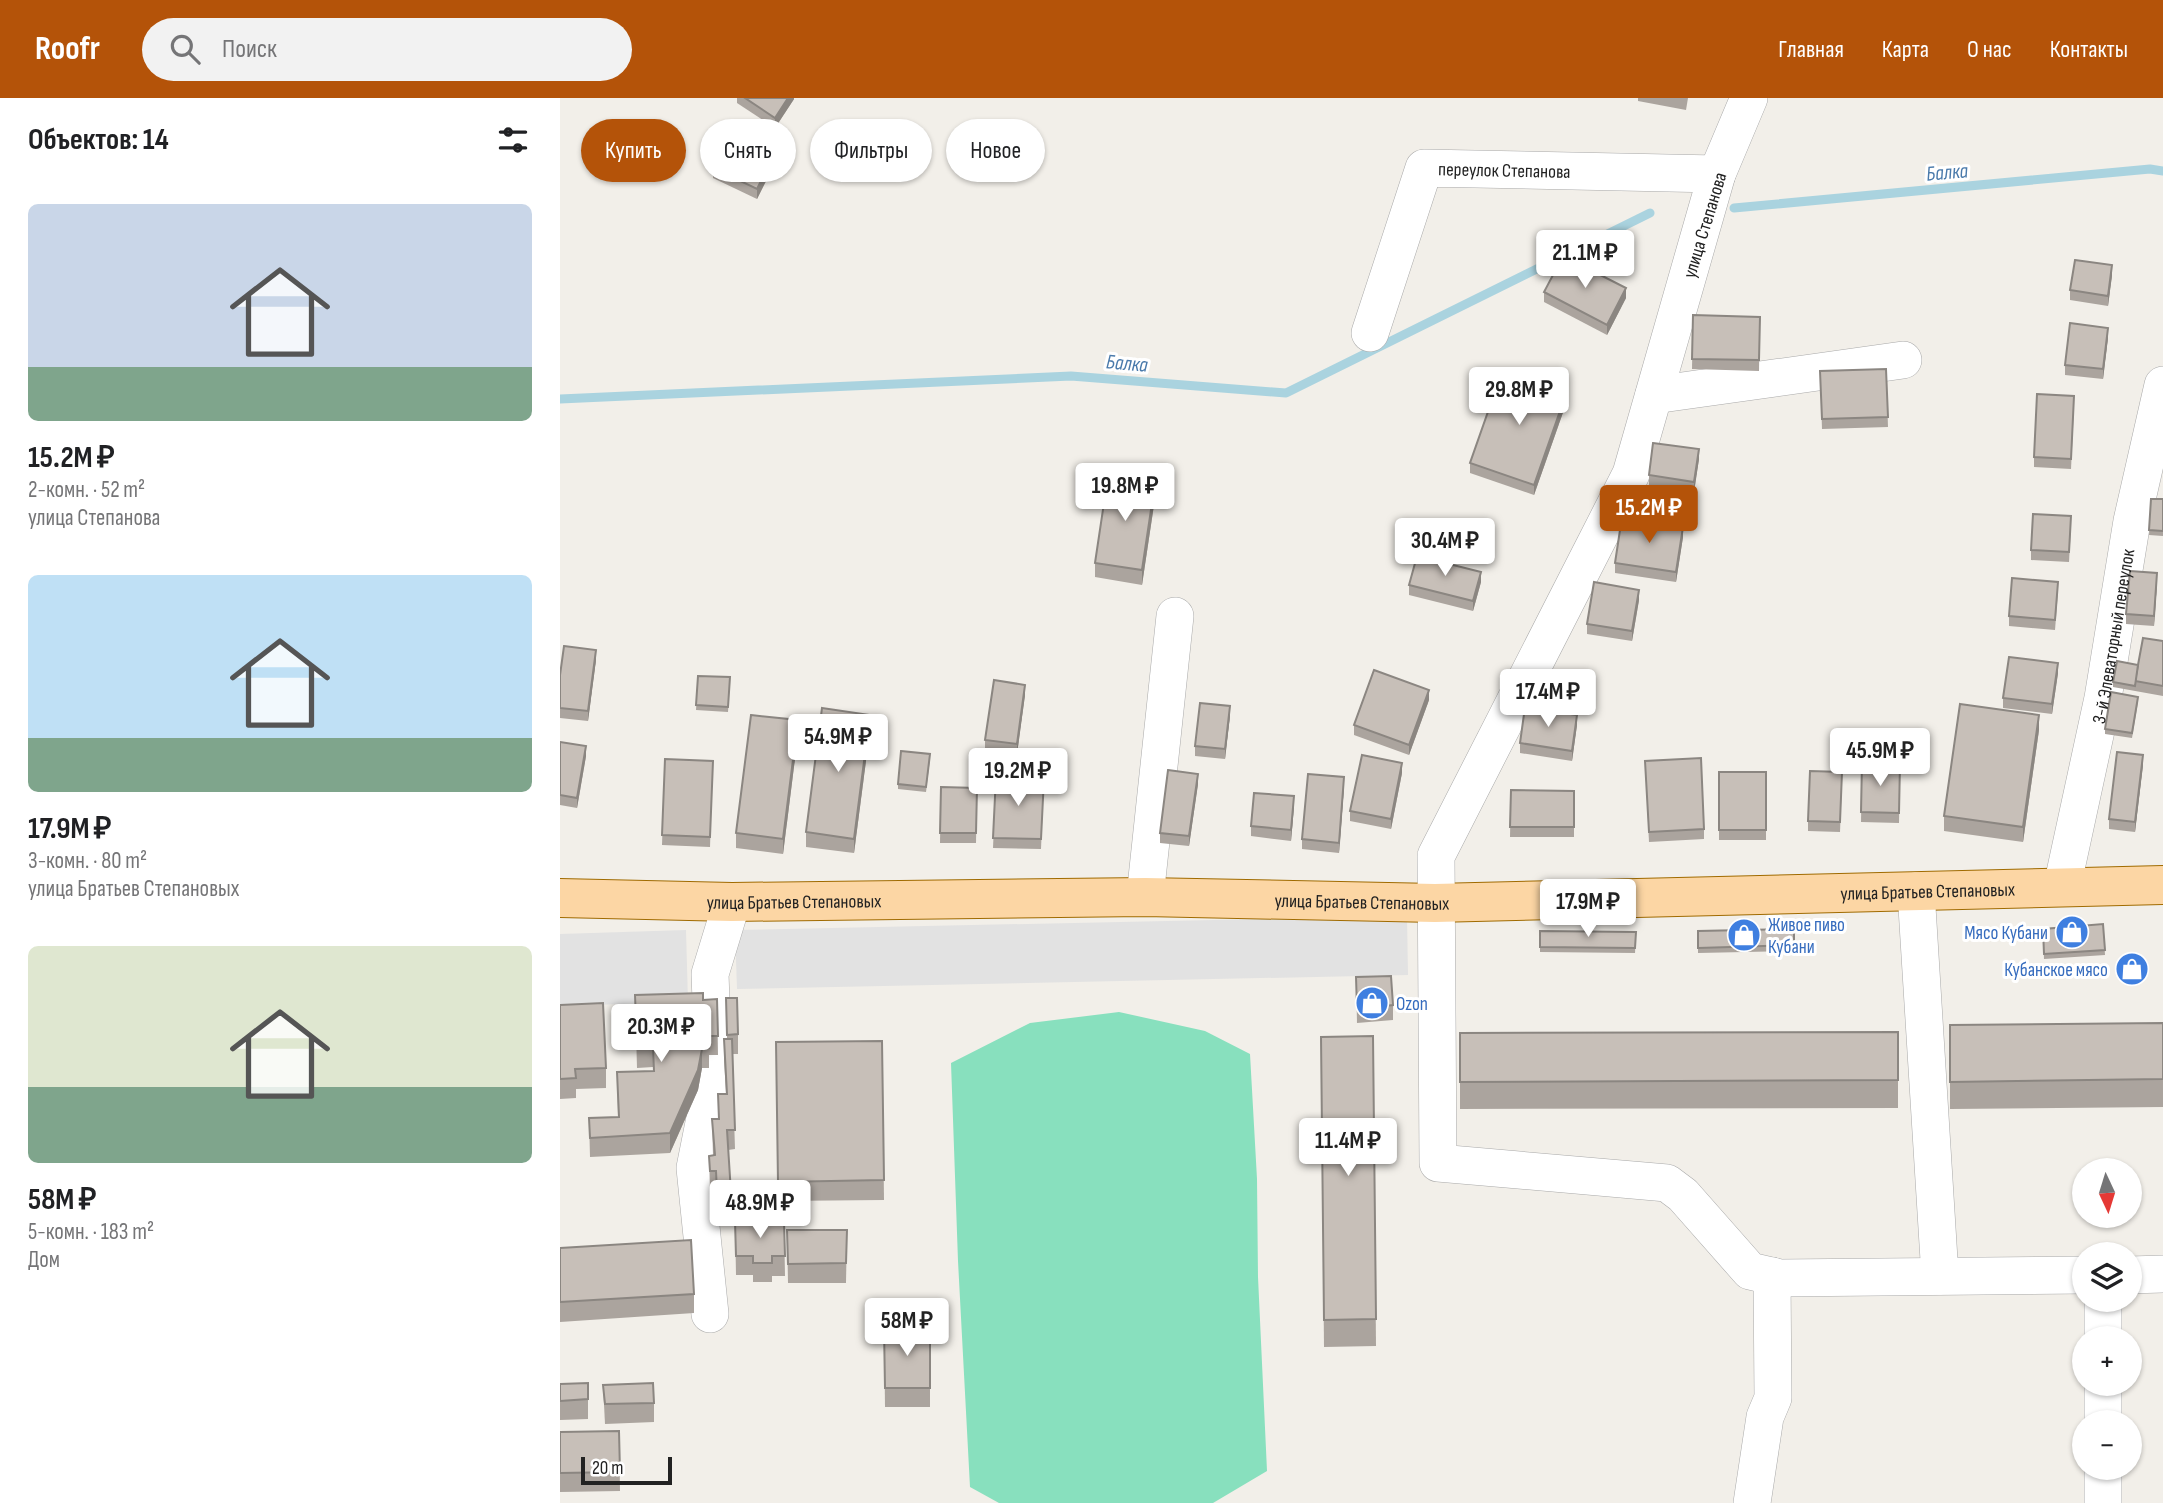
<!DOCTYPE html>
<html lang="ru">
<meta charset="utf-8">
<style>
body{margin:0;font-family:"Sofia Sans Condensed",sans-serif;background:#f2f2f2;color:#202124;height:100vh;display:flex;flex-direction:column;font-size:26px;white-space:nowrap}
*{box-sizing:border-box;margin:0}
p{font-size:23px;color:#757577}
.icon{flex:none;width:38px;height:38px;fill:none;stroke:currentColor;stroke-width:2;stroke-linecap:round;stroke-linejoin:round}
.map{position:relative;flex:1;overflow:hidden}
.details{display:flex;flex-direction:column;background:#fff;width:560px}
.details>*{flex:none}
.hud{position:absolute;left:21px;top:21px;width:665px;height:63px;display:flex;gap:14px}
.needle{width:46px;rotate:176deg}
.buttons{position:absolute;left:1512px;top:1060px;display:grid;gap:14px}
.buttons a{display:grid;place-items:center;width:70px;height:70px;border-radius:50%;background:#fff;box-shadow:0 2px 5px #0004;font-size:35px}
.scale{position:absolute;left:21px;bottom:18px;width:91px;box-sizing:border-box;padding-left:7px;border:4px solid #222;border-top:0;font-size:19px;line-height:24px;white-space:nowrap;color:#222;-webkit-text-stroke:5px #fff;paint-order:stroke}
.price{position:absolute;translate:-50% -60px;padding:0 16px;border-radius:7px;background:#fff;color:#222;font-size:23px;line-height:46px;filter:drop-shadow(0 2px 4px #0008)}
.price::after{content:'';position:absolute;left:50%;top:42px;width:21px;height:16px;margin-left:-10px;background:inherit;clip-path:polygon(0 0,100% 0,50% 100%)}
.price.active{background:#b45309;color:#fff}
ul{padding:0;list-style:none}
li{display:grid;align-content:center;gap:14px;height:371px;padding:0 28px}
li span{display:grid;place-items:center;height:217px;border-radius:10px;color:#555}
li>.icon{margin-inline-start:auto}
span .icon{width:126px;height:126px;fill:#fffc;stroke-width:1}
li b{font-size:30px}
h2{display:flex;justify-content:space-between;align-items:center;height:84px;padding:0 28px;font-size:30px}
.pill{padding:0 24px;border-radius:32px;background:#fff;box-shadow:0 2px 5px #0004;font-size:24px;line-height:63px}
.pill.active{background:#b45309;color:#fff}
header{display:flex;align-items:center;gap:42px;box-sizing:border-box;height:98px;padding:0 35px;background:#b45309;color:#fff}
header strong{font-size:33px}
nav{display:flex;gap:38px;margin-inline-start:auto;font-size:24px}
.search{width:490px;height:63px;background:#f2f2f2;display:flex;align-items:center;gap:18px;box-sizing:border-box;padding:0 24px;border-radius:38px;color:#757577;font-size:26px}
main{display:flex;flex:1;min-height:0}
.map>svg:first-child{display:block}
.pitch{fill:#88e0be}
.parking{fill:#e2e2e2}
.lines{fill:none;stroke-linecap:round;stroke-linejoin:round}
.stream{stroke:#aad3df;stroke-width:9}
.minor-casing{stroke:#a9a9a9;stroke-width:38}
.major-casing{stroke:#a06b00;stroke-width:40}
.minor{stroke:#fff;stroke-width:37}
.major{stroke:#fcd6a4;stroke-width:38}
.wall{fill:#aba49e}
.shaded-wall{fill:#8b8681}
.building{fill:#c7bfb8;stroke:#8b8681;stroke-width:2;fill-rule:evenodd}
.labels{text-anchor:middle;stroke-width:6;stroke-linejoin:round;paint-order:stroke}
.street-label{font-size:19px;fill:#222;stroke:#fff}
.shop-label{font-size:19px;fill:#366cbe;stroke:#fff;text-anchor:start}
.water-label{font-size:21px;font-style:italic;fill:#4a7aab;stroke:#fff}
</style>
<header>
<strong>Roofr</strong>
<div class="search"><svg class="icon" aria-label="search" viewBox="0 0 24 24"><circle cx="10" cy="10" r="6"/><path d="M15 15l6 6"/></svg>Поиск</div>
<nav><a>Главная</a><a>Карта</a><a>О нас</a><a>Контакты</a></nav>
</header>
<main>
<section class="details">
<h2>Объектов: 14<svg class="icon" aria-label="filters" viewBox="0 0 24 24"><path d="M4 7h16M4 17h16"/><circle cx="9" cy="7" r="2"/><circle cx="15" cy="17" r="2"/></svg></h2>
<ul>
<li><span style="background:linear-gradient(#c9d6e8 75%,#7fa58c 0)"><svg class="icon" aria-label="home" viewBox="0 0 24 24"><path d="M3 11l9-7 9 7M6 9v11h12V9"/></svg></span><div><b>15.2M ₽</b><p>2-комн. · 52 m²</p><p>улица Степанова</p></div></li>
<li><span style="background:linear-gradient(#bfe0f5 75%,#7fa58c 0)"><svg class="icon" aria-label="home" viewBox="0 0 24 24"><path d="M3 11l9-7 9 7M6 9v11h12V9"/></svg></span><div><b>17.9M ₽</b><p>3-комн. · 80 m²</p><p>улица Братьев Степановых</p></div></li>
<li><span style="background:linear-gradient(#dfe7d0 65%,#7fa58c 0)"><svg class="icon" aria-label="home" viewBox="0 0 24 24"><path d="M3 11l9-7 9 7M6 9v11h12V9"/></svg></span><div><b>58M ₽</b><p>5-комн. · 183 m²</p><p>Дом</p></div></li>
</ul>
</section>
<div class="map">
<svg width="1603" height="1405" viewBox="0 0 1603 1405">
<rect width="100%" height="100%" fill="#f2efe9"/>
<path class="pitch" d="M559 914 645 933 690 956 697 1081 698 1179 707 1373 653 1405H439L410 1389 398 1163 391 965 470 925Z"/>
<g class="parking">
<path d="M847 818 848 877 177 891 175 832Z"/>
<path d="M126 832 128 904 0 908V836Z"/>
</g>
<g class="lines">
<g class="stream">
<path d="M1174 110 1590 71 1603 73"/>
<path d="M0 301 511 278 726 295 1090 115"/>
</g>
<defs>
<g id="minor">
<path d="M1189 0 1157 76 1071 376 876 758 878 1065 1107 1085 1123 1097 1190 1173 1220 1180 1524 1177"/>
<path id="s1" d="M810 235 864 70 1157 76"/>
<path d="M1094 297 1343 262"/>
<path id="s2" d="M1502 789 1543 600 1572 423 1603 287"/>
<path d="M1356 793 1380 1178"/>
<path d="M585 799 615 518"/>
<path d="M1570 1177 1603 1176"/>
<path d="M150 1216 135 1070 145 1020 153 956 150 876 172 804"/>
<path d="M1543 1241V1202"/>
<path d="M1543 1325V1286"/>
<path d="M1192 1405 1205 1319 1213 1300 1212 1178"/>
<path d="M1543 1405V1370"/>
</g>
<g id="major">
<path id="s3" d="M0 800 172 804 585 799 875 805 1603 787"/>
</g>
</defs>
<use href="#minor" class="minor-casing"/>
<use href="#major" class="major-casing"/>
<use href="#minor" class="minor"/>
<use href="#major" class="major"/>
</g>
<g class="wall">
<path d="M177 0H234V1L215 30 177 5Z"/>
<path d="M1078 0H1128L1126 12 1078 3Z"/>
<path d="M213 69 197 101 153 80V70Z"/>
<path d="M1552 177 1548 208 1510 202V192Z"/>
<path d="M984 194 1066 200 1047 237 984 204Z"/>
<path d="M1133 217 1200 219 1199 273 1132 271Z"/>
<path d="M1548 240 1543 281 1505 277V267Z"/>
<path d="M1326 271 1328 329 1262 331 1260 273Z"/>
<path d="M1007 303 974 397 910 375V365Z"/>
<path d="M1514 309 1511 371 1474 369V359Z"/>
<path d="M1139 361 1134 394 1089 387V377Z"/>
<path d="M595 400 582 487 535 479V465Z"/>
<path d="M1591 401H1603V438L1589 437Z"/>
<path d="M1511 428 1509 464 1471 462V452Z"/>
<path d="M1123 439 1116 484 1055 475V465Z"/>
<path d="M921 484 913 513 849 497V487Z"/>
<path d="M1597 485 1594 528 1566 526V516Z"/>
<path d="M1498 494 1495 532 1449 528V518Z"/>
<path d="M1079 502 1072 543 1027 536V526Z"/>
<path d="M1603 543V598L1553 589V584L1578 567Z"/>
<path d="M36 562 28 623 0 620V577Z"/>
<path d="M1498 575 1492 616 1443 610V600Z"/>
<path d="M138 578 170 579 168 614 136 612Z"/>
<path d="M465 597 457 656 425 652V642Z"/>
<path d="M869 602 849 657 794 637V627Z"/>
<path d="M1578 604 1572 640 1545 636V631Z"/>
<path d="M670 618 665 661 635 658V648Z"/>
<path d="M1017 627 1012 663 960 655V645Z"/>
<path d="M310 632 294 755 246 749V734Z"/>
<path d="M1479 632 1463 744 1384 733V718Z"/>
<path d="M238 637 223 756 176 750V735Z"/>
<path d="M0 644 26 658 17 710 0 707Z"/>
<path d="M105 661 153 663 150 749 102 747Z"/>
<path d="M370 661 366 694 338 691V686Z"/>
<path d="M1085 663 1144 731V741L1089 744Z"/>
<path d="M1302 664 1340 665 1339 725 1301 724Z"/>
<path d="M1583 667 1575 734 1549 731V721Z"/>
<rect x="1159" y="674" width="47" height="68"/>
<path d="M842 675 831 731 790 723V713Z"/>
<path d="M436 678 484 680 481 751 433 750Z"/>
<path d="M1282 684 1280 734 1248 733V723Z"/>
<path d="M638 686 629 748 600 745V735Z"/>
<path d="M381 689 417 690 416 745H380Z"/>
<path d="M784 689 779 755 742 751V741Z"/>
<path d="M951 692 1014 693V739H950Z"/>
<path d="M734 708 731 743 691 738V728Z"/>
<path d="M1543 826 1545 857 1484 861 1483 831Z"/>
<path d="M1234 831V853L1138 855V833Z"/>
<path d="M980 833 1076 834 1075 855 980 854Z"/>
<path d="M796 879 833 907V922L797 925Z"/>
<path d="M75 897 143 902 157 901 158 957H149V970H142L138 992 110 1055 30 1059 29 1020 58 1019 57 974 93 973V969L77 970Z"/>
<path d="M166 900 178 936V956H172L175 1051 168 1052 171 1114H157L156 1092 150 1093 149 1058H153L152 1021H158V996H166L164 961V941H167Z"/>
<path d="M0 907 46 970V990L16 991V1000L0 1001Z"/>
<path d="M1603 925V1009L1390 1011V927Z"/>
<path d="M1338 934V1010L900 1011V935Z"/>
<path d="M813 938 816 1248 764 1249 761 939Z"/>
<path d="M322 943 324 1102 218 1103 216 944Z"/>
<path d="M175 1123 224 1124 225 1178H212V1184H193V1177H176Z"/>
<path d="M227 1132H287L286 1185H228Z"/>
<path d="M0 1150 134 1196V1215L0 1224Z"/>
<path d="M324 1230H370V1309H325Z"/>
<path d="M28 1285V1321L0 1322V1286Z"/>
<path d="M43 1287 94 1305V1324L45 1326Z"/>
<path d="M59 1333 60 1393 0 1394V1334Z"/>
</g>
<g class="shaded-wall">
<path d="M228 0H234V1L215 30V20Z"/>
<path d="M213 59V69L197 101V91Z"/>
<path d="M1552 167V177L1548 208V198Z"/>
<path d="M1066 190V200L1047 237V227Z"/>
<path d="M1548 230V240L1543 281V271Z"/>
<path d="M1007 293V303L974 397V387Z"/>
<path d="M1139 351V361L1134 394V384Z"/>
<path d="M595 385V400L582 487V472Z"/>
<path d="M1123 429V439L1116 484V474Z"/>
<path d="M921 474V484L913 513V503Z"/>
<path d="M1597 475V485L1594 528V518Z"/>
<path d="M1079 492V502L1072 543V533Z"/>
<path d="M36 552V562L28 623V613Z"/>
<path d="M1498 565V575L1492 616V606Z"/>
<path d="M465 587V597L457 656V646Z"/>
<path d="M869 592V602L849 657V647Z"/>
<path d="M670 608V618L665 661V651Z"/>
<path d="M310 617V632L294 755V741Z"/>
<path d="M1017 617V627L1012 663V653Z"/>
<path d="M1479 617V632L1463 744V729Z"/>
<path d="M238 622V637L223 756V741Z"/>
<path d="M26 648V658L17 710V700Z"/>
<path d="M1583 657V667L1575 734V724Z"/>
<path d="M842 665V675L831 731V721Z"/>
<path d="M638 676V686L629 748V738Z"/>
<path d="M784 679V689L779 755V745Z"/>
<path d="M734 698V708L731 743V732Z"/>
<path d="M142 951V970L138 992 110 1055V1035Z"/>
</g>
<g class="building">
<path d="M185 0H228L215 20Z"/>
<path d="M168 38 213 59 197 91 153 70Z"/>
<path d="M1003 158 1066 190 1047 227 984 194Z"/>
<path d="M1515 162 1552 167 1548 198 1510 192Z"/>
<path d="M1133 217 1200 219 1199 262 1132 261Z"/>
<path d="M1510 225 1548 230 1543 271 1505 267Z"/>
<path d="M943 271 1007 293 974 387 910 365Z"/>
<path d="M1326 271 1328 319 1262 321 1260 273Z"/>
<path d="M1477 296 1514 298 1511 361 1474 359Z"/>
<path d="M1093 345 1139 351 1134 384 1089 377Z"/>
<path d="M548 378 595 385 582 472 535 465Z"/>
<path d="M1591 401H1603V433L1589 432Z"/>
<path d="M1473 416 1511 418 1509 454 1471 452Z"/>
<path d="M1062 419 1123 429 1116 474 1055 465Z"/>
<path d="M857 458 921 474 913 503 849 487Z"/>
<path d="M1570 473 1597 475 1594 518 1566 516Z"/>
<path d="M1452 480 1498 484 1495 522 1449 518Z"/>
<path d="M1034 484 1079 492 1072 533 1027 526Z"/>
<path d="M1583 540 1603 543V588L1575 583Z"/>
<path d="M4 548 36 552 28 613 0 610V577Z"/>
<path d="M1449 559 1498 565 1492 606 1443 600Z"/>
<path d="M1557 563 1578 567 1575 588 1553 584Z"/>
<path d="M814 572 869 592 849 647 794 627Z"/>
<path d="M138 578 170 579 168 609 136 607Z"/>
<path d="M434 582 465 587 457 646 425 642Z"/>
<path d="M1551 594 1578 599 1572 635 1545 631Z"/>
<path d="M640 605 670 608 665 651 635 648Z"/>
<path d="M1400 606 1479 617 1463 729 1384 718Z"/>
<path d="M965 609 1017 617 1012 653 960 645Z"/>
<path d="M262 610 310 617 294 741 246 734Z"/>
<path d="M191 617 238 622 223 741 176 735Z"/>
<path d="M0 644 26 648 17 700 0 697Z"/>
<path d="M341 653 370 656 366 689 338 686Z"/>
<path d="M1557 654 1583 657 1575 724 1549 721Z"/>
<path d="M802 657 842 665 831 721 790 713Z"/>
<path d="M1141 660 1144 731 1089 734 1085 663Z"/>
<path d="M105 661 153 663 150 739 102 737Z"/>
<path d="M1302 664 1340 665 1339 715 1301 714Z"/>
<path d="M608 672 638 676 629 738 600 735Z"/>
<path d="M1250 673 1282 674 1280 724 1248 723Z"/>
<rect x="1159" y="674" width="47" height="58"/>
<path d="M748 676 784 679 779 745 742 741Z"/>
<path d="M436 678 484 680 481 741 433 740Z"/>
<path d="M381 689 417 690 416 735H380Z"/>
<path d="M951 692 1014 693V729H950Z"/>
<path d="M694 695 734 698 731 732 691 728Z"/>
<path d="M1543 826 1545 852 1484 856 1483 831Z"/>
<path d="M1234 831V847L1138 850V833Z"/>
<path d="M980 833 1076 834 1075 850 980 849Z"/>
<path d="M831 878 833 907 797 911 796 879Z"/>
<path d="M143 895V902L157 901 158 938H148L149 950 142 951 138 972 110 1035 30 1040 29 1020 59 1019 57 974 94 973 93 950H77L75 897ZM144 935V940L138 941 137 948 136 936Z"/>
<path d="M166 900H177L178 936 167 937Z"/>
<path d="M43 905 46 970 15 971 16 980 0 981V907Z"/>
<path d="M1603 925V981L1390 984V927Z"/>
<path d="M1338 934V982L900 984V935Z"/>
<path d="M813 938 816 1221 764 1222 761 939Z"/>
<path d="M164 941H172L175 1032H167L171 1095H157L156 1073H150L149 1058 155 1057 152 1021H159L158 996H167Z"/>
<path d="M322 943 324 1082 218 1084 216 944Z"/>
<path d="M175 1123 224 1124 225 1158H212V1165H193V1158H176Z"/>
<path d="M227 1132H287L286 1165 228 1166Z"/>
<path d="M131 1142 134 1196 0 1204V1150Z"/>
<path d="M324 1230H370V1290H325Z"/>
<path d="M28 1285V1301L0 1303V1286Z"/>
<path d="M93 1285 94 1305 45 1306 43 1287Z"/>
<path d="M59 1333 60 1374 0 1375V1334Z"/>
</g>
<defs>
<symbol id="shop-disc" viewBox="-11 -11 22 22"><circle r="9.5" fill="#3f7fe0" stroke="#fff"/><path d="M-5-2.5h2.3a2.7 3.5 0 0 1 5.4 0H5L5.5 6h-11ZM-1.5-2.5h3a1.5 2.3 0 0 0-3 0Z" fill="#fff"/></symbol>
</defs>
<g fill-rule="evenodd">
<use href="#shop-disc" x="1493" y="815" width="38" height="38"/>
<use href="#shop-disc" x="1165" y="818" width="38" height="38"/>
<use href="#shop-disc" x="1553" y="852" width="38" height="38"/>
<use href="#shop-disc" x="793" y="886" width="38" height="38"/>
</g>
<g class="labels">
<g class="street-label">
<text dy="7" stroke="none"><textPath href="#s1" startOffset="254">переулок Степанова</textPath></text>
<text transform="translate(1144 127) rotate(-73)" y="7">улица Степанова</text>
<text dy="7" stroke="none"><textPath href="#s2" startOffset="256">3-й Элеваторный переулок</textPath></text>
<text dy="7" stroke="none"><textPath href="#s3" startOffset="1368">улица Братьев Степановых</textPath></text>
<text dy="7" stroke="none"><textPath href="#s3" startOffset="234">улица Братьев Степановых</textPath></text>
<text dy="7" stroke="none"><textPath href="#s3" startOffset="802">улица Братьев Степановых</textPath></text>
</g>
<g class="shop-label">
<text x="1208" y="833">Живое пиво<tspan x="1208" dy="22">Кубани</tspan></text>
<text x="1488" y="841" text-anchor="end">Мясо Кубани</text>
<text x="1548" y="878" text-anchor="end">Кубанское мясо</text>
<text x="836" y="912">Ozon</text>
</g>
<g class="water-label">
<text transform="translate(1387 74) rotate(-5)" y="7">Балка</text>
<text transform="translate(567 265) rotate(5)" y="7">Балка</text>
</g>
</g>
</svg>
<div class="buttons">
<a><svg class="needle" viewBox="-14 -14 28 28"><path d="M0-13l5 13h-10z" fill="#e53935"/><path d="M0 13l5-13h-10z" fill="#757577"/></svg></a>
<a><svg class="icon" aria-label="layers" viewBox="0 0 24 24"><path d="M12 4l9 5-9 5-9-5zM3 14l9 5 9-5"/></svg></a>
<a>+</a>
<a>−</a>
</div>
<div class="scale">20 m</div>
<b class="price" style="left:1025px;top:192px">21.1M ₽</b>
<b class="price" style="left:959px;top:329px">29.8M ₽</b>
<b class="price" style="left:565px;top:425px">19.8M ₽</b>
<b class="price active" style="left:1089px;top:447px">15.2M ₽</b>
<b class="price" style="left:885px;top:480px">30.4M ₽</b>
<b class="price" style="left:988px;top:631px">17.4M ₽</b>
<b class="price" style="left:278px;top:676px">54.9M ₽</b>
<b class="price" style="left:1320px;top:690px">45.9M ₽</b>
<b class="price" style="left:458px;top:710px">19.2M ₽</b>
<b class="price" style="left:1028px;top:841px">17.9M ₽</b>
<b class="price" style="left:101px;top:966px">20.3M ₽</b>
<b class="price" style="left:788px;top:1080px">11.4M ₽</b>
<b class="price" style="left:200px;top:1142px">48.9M ₽</b>
<b class="price" style="left:347px;top:1260px">58M ₽</b>
<div class="hud">
<a class="pill active">Купить</a>
<a class="pill">Снять</a>
<a class="pill">Фильтры</a>
<a class="pill">Новое</a>
</div>
</div>
</main>
